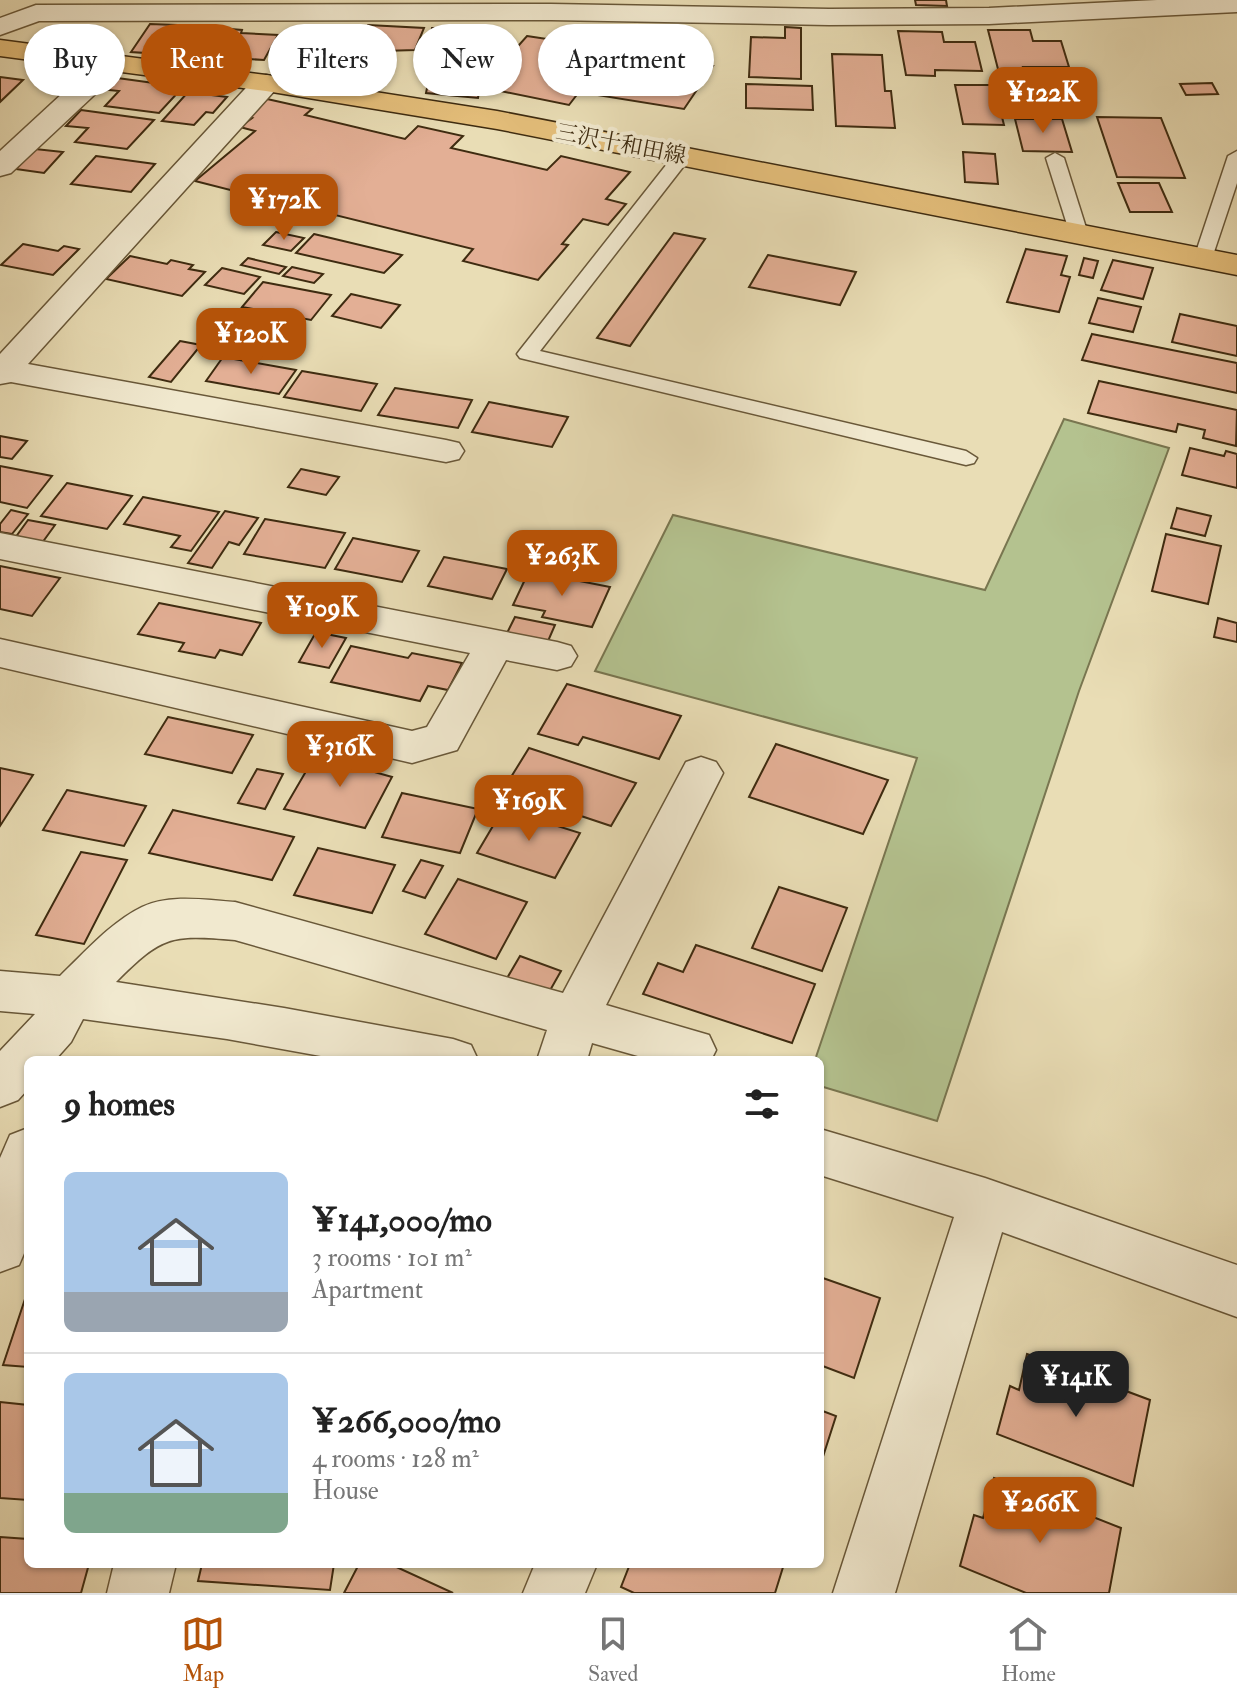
<!DOCTYPE html>
<meta charset="utf-8">
<style>
body{margin:0;font-family:"IM FELL Double Pica","Noto Serif JP",serif;background:#f2f2f2;color:#222;height:100vh;display:flex;flex-direction:column;font-size:30px;white-space:nowrap}
*{box-sizing:border-box;margin:0}
p{font-size:26px;color:#767676}
.icon{flex:none;width:44px;height:44px;fill:none;stroke:currentColor;stroke-width:2;stroke-linecap:round;stroke-linejoin:round}
.map{position:relative;flex:1;overflow:hidden}
.side{position:absolute;left:24px;top:1056px;width:800px;height:512px;display:flex;flex-direction:column;background:#fff;border-radius:12px;box-shadow:0 2px 6px #0004}
.side>*{flex:none}
.guide{position:absolute;left:24px;top:24px;width:800px;height:72px;display:flex;gap:16px}
.price{position:absolute;translate:-50% -68px;padding:0 18px;border-radius:16px;background:#b45309;color:#fff;font-size:26px;line-height:52px;filter:drop-shadow(0 2px 4px #0008)}
.price::after{content:'';position:absolute;left:50%;top:48px;width:24px;height:18px;margin-left:-12px;background:inherit;clip-path:polygon(0 0,100% 0,50% 100%)}
.price.current{background:#222;color:#fff}
ul{padding:0;list-style:none}
li{display:flex;align-items:center;gap:24px;height:200px;padding:0 40px}
li+li{border-top:2px solid #e0e0e0}
li span{display:grid;place-items:center;flex:none;width:224px;height:160px;border-radius:12px;color:#555}
li>.icon{margin-inline-start:auto}
span .icon{width:96px;height:96px;fill:#fffc;stroke-width:1}
li b{font-size:34px}
h2{display:flex;justify-content:space-between;align-items:center;height:96px;padding:0 40px;font-size:34px}
.pill{padding:0 28px;border-radius:36px;background:#fff;box-shadow:0 2px 6px #0004;font-size:28px;line-height:72px}
.pill.current{background:#b45309;color:#fff}
.dock{display:flex;justify-content:space-around;align-items:center;height:112px;border-top:2px solid #e0e0e0;background:#fff;font-size:22px;color:#767676}
.dock a{display:grid;justify-items:center;gap:4px}
.dock .current{color:#b45309}
.map>svg:first-child{display:block}
.green{fill:#b4c28f;stroke:#797650;stroke-width:2}
.building{fill:#e3af95;stroke:#3e2b10;stroke-width:2}
.lines{fill:none;stroke-linecap:round;stroke-linejoin:round}
.lane-casing{stroke:#695839;stroke-width:3}
.street-casing{stroke:#695839;stroke-width:3}
.primary-casing{stroke:#3e2b10;stroke-width:3}
.lane{fill:#f1e9cf;fill-rule:evenodd}
.street{fill:#f1e9cf;fill-rule:evenodd}
.primary{fill:#e4be7a;fill-rule:evenodd}
.labels{text-anchor:middle;stroke-width:8;stroke-linejoin:round;paint-order:stroke}
.far-street-label{font-size:22px;fill:#3e2b10;stroke:#f1e9cf}
</style>
<div class="map">
<svg width="1237" height="1593" viewBox="0 0 1237 1593">
<rect width="100%" height="100%" fill="#e9ddb5"/>
<filter id="stains"><feTurbulence type="fractalNoise" baseFrequency=".0025" numOctaves="4"/><feColorMatrix values="0 0 0 0 .2 0 0 0 0 .09 0 0 0 0 .02 0 0 0 .5 -.17"/></filter>
<radialGradient id="worn" r=".72"><stop offset=".6" stop-color="#630" stop-opacity="0"/><stop offset="1" stop-color="#630" stop-opacity=".3"/></radialGradient>
<path class="green" d="M1064 419 1169 448 1079 691 937 1121 820 1086V1060H815L917 758 595 671 673 515 985 590Z"/>
<g class="building">
<path d="M915 0H946L947 6 916 5Z"/>
<path d="M150 24 176 25 174 28 207 30 191 56 131 52Z"/>
<path d="M368 25 424 28 415 50 383 51 384 48 358 47Z"/>
<path d="M785 27 801 28V79L749 77 751 37 785 38Z"/>
<path d="M217 28 242 30 241 33 278 35 264 60 200 56Z"/>
<path d="M432 28H445L444 38H430Z"/>
<path d="M451 28H473L472 38H449Z"/>
<path d="M288 30 316 31 315 34 348 36 336 61 273 57Z"/>
<path d="M988 30H1030L1033 41H1061L1069 67H1023L1025 73H999Z"/>
<path d="M898 31 942 32 944 42H975L982 71 935 70V76L906 75Z"/>
<path d="M527 36 593 46 599 38 626 42 619 51 713 66 684 109 579 92 569 105 491 89 519 56 511 54Z"/>
<path d="M432 42 481 43 480 47H489L487 62 428 61Z"/>
<path d="M832 54 882 55 885 91H891L895 128 836 126Z"/>
<path d="M0 77 23 80 0 102Z"/>
<path d="M110 77 183 87 159 113 105 106 119 91 99 89Z"/>
<path d="M429 78 481 79 478 98 426 93Z"/>
<path d="M1212 83 1218 94 1186 95 1180 84Z"/>
<path d="M746 84 812 86 813 110 746 108Z"/>
<path d="M955 85H994L1004 125 963 124Z"/>
<path d="M1007 88 1074 89 1080 114 1013 113Z"/>
<path d="M188 92 227 97 213 113 206 112 194 125 162 121Z"/>
<path d="M267 99 312 109 305 115 405 139 418 126 463 136 451 148 547 170 561 156 630 172 606 199 626 204 608 225 583 219 562 244 568 245 538 280 463 261 473 249 307 208 300 215 255 204 262 198 195 181 255 131 240 127 252 118 246 117Z"/>
<path d="M81 110 154 120 127 149 75 142 88 128 66 126Z"/>
<path d="M1097 117 1161 118 1185 178 1117 177Z"/>
<path d="M1015 119H1062L1072 152 1023 151Z"/>
<path d="M35 149 63 152 44 173 16 169Z"/>
<path d="M963 152 995 154 998 184 965 182Z"/>
<path d="M96 156 155 164 131 192 71 184Z"/>
<path d="M1118 183H1159L1172 212H1130Z"/>
<path d="M276 232 304 238 291 251 263 245Z"/>
<path d="M674 233 705 239 630 346 597 338Z"/>
<path d="M314 234 402 255 384 273 296 253Z"/>
<path d="M23 244 58 251 64 246 79 249 53 275 1 265Z"/>
<path d="M1026 249 1067 256 1061 275 1070 277 1059 312 1007 302Z"/>
<path d="M768 255 856 272 840 305 749 287Z"/>
<path d="M130 256 167 264 171 260 193 265 189 269 205 272 182 296 106 279Z"/>
<path d="M248 258 286 267 279 274 241 265Z"/>
<path d="M1084 258 1098 261 1093 278 1079 275Z"/>
<path d="M1113 260 1153 268 1143 299 1101 290Z"/>
<path d="M292 267 323 274 314 283 283 276Z"/>
<path d="M222 268 260 277 244 294 205 285Z"/>
<path d="M263 282 331 295 311 320 242 307Z"/>
<path d="M351 294 400 305 381 328 332 316Z"/>
<path d="M1098 298 1141 307 1133 332 1089 323Z"/>
<path d="M1180 314 1237 326V356L1172 342Z"/>
<path d="M1092 334 1237 363V393L1082 360Z"/>
<path d="M180 341 201 345 171 382 149 377Z"/>
<path d="M223 357 296 370 279 394 206 381Z"/>
<path d="M302 371 377 384 361 411 284 397Z"/>
<path d="M1099 381 1237 410 1236 446 1203 438 1205 430 1178 424 1176 432 1088 413Z"/>
<path d="M395 388 472 400 458 428 378 415Z"/>
<path d="M489 402 568 417 552 447 472 432Z"/>
<path d="M0 436 27 441 12 459 0 457Z"/>
<path d="M1190 448 1224 456 1226 451 1237 454V488L1182 475Z"/>
<path d="M0 466 52 476 27 508 0 502Z"/>
<path d="M301 469 339 477 326 495 288 487Z"/>
<path d="M67 483 132 496 107 529 41 516Z"/>
<path d="M143 497 219 512 191 551 171 547 180 536 124 524Z"/>
<path d="M1177 508 1211 516 1205 536 1171 528Z"/>
<path d="M11 510 28 514 12 534 0 532V524Z"/>
<path d="M225 511 258 518 239 545 229 542 212 568 188 563Z"/>
<path d="M265 519 345 533 325 568 244 554Z"/>
<path d="M28 520 55 525 42 543 15 538Z"/>
<path d="M1166 534 1221 546 1208 604 1152 591Z"/>
<path d="M353 538 419 551 402 582 335 569Z"/>
<path d="M444 557 507 569 492 599 428 586Z"/>
<path d="M0 566 60 578 32 616 0 609Z"/>
<path d="M529 571 610 587 592 627 542 617 545 611 513 605Z"/>
<path d="M159 603 261 623 242 655 220 650 215 658 179 651 184 643 138 634Z"/>
<path d="M515 617 555 625 545 648 504 639Z"/>
<path d="M1218 618 1237 623V642L1214 637Z"/>
<path d="M316 632 346 638 329 668 299 662Z"/>
<path d="M351 646 408 658 412 653 462 663 448 690 428 686 420 701 331 682Z"/>
<path d="M567 684 681 716 659 759 583 737 578 745 538 734Z"/>
<path d="M168 717 253 735 232 773 145 754Z"/>
<path d="M776 744 888 780 863 834 749 797Z"/>
<path d="M529 748 636 783 611 826 503 790Z"/>
<path d="M319 749 379 763 374 772 392 777 365 828 284 809Z"/>
<path d="M0 768 33 775 0 826Z"/>
<path d="M257 769 283 774 265 809 238 803Z"/>
<path d="M67 790 146 806 124 846 43 830Z"/>
<path d="M402 793 478 809 460 853 382 837Z"/>
<path d="M503 809 580 833 555 878 477 853Z"/>
<path d="M173 810 294 837 272 880 149 853Z"/>
<path d="M318 848 395 865 372 913 294 895Z"/>
<path d="M81 852 127 860 84 944 36 935Z"/>
<path d="M421 860 443 866 425 898 403 891Z"/>
<path d="M458 879 527 902 496 959 425 934Z"/>
<path d="M779 887 847 908 822 971 752 948Z"/>
<path d="M696 945 815 984 792 1043 643 994 658 963 683 972Z"/>
<path d="M520 956 561 971 544 1001 503 985Z"/>
<path d="M820 1277 880 1298 854 1378 820 1365Z"/>
<path d="M28 1290V1367L3 1365Z"/>
<path d="M1027 1354 1150 1400 1133 1486 997 1434 1010 1386 1019 1390Z"/>
<path d="M0 1402 28 1405V1500L0 1498Z"/>
<path d="M820 1410 836 1416 820 1466Z"/>
<path d="M994 1478 1121 1528 1109 1593H1026L960 1566 974 1515 983 1518Z"/>
<path d="M0 1537 28 1539V1564H89L81 1593H0Z"/>
<path d="M202 1564H334L330 1590 198 1581Z"/>
<path d="M359 1564H390L453 1593H344Z"/>
<path d="M630 1564H784L775 1593H634L621 1587Z"/>
</g>
<g class="lines">
<defs>
<g id="lane">
<path d="M684 149 690 150 693 154 690 158 540 351 966 451 977 458 974 463 966 465 520 358 517 354 520 350 678 150Z"/>
<path d="M1237 151V183L1212 258 1210 262H1196L1194 258 1228 156Z"/>
<path d="M1055 153 1064 158 1088 234 1086 238 1079 240 1070 234 1046 158Z"/>
</g>
<g id="street">
<path d="M1157 0H1237V12L989 24 829 25 551 20 39 21 0 35V18L36 5 551 4 829 9 989 8Z"/>
<path d="M113 54 123 56 127 62 123 68 11 173 0 176V151L103 56Z"/>
<path d="M266 75 276 77 280 83 276 89 28 364 446 440 459 443 464 451 459 459 446 462 11 382 0 384V354L256 77Z"/>
<path d="M0 533 557 642 571 646 577 656 571 666 557 670 506 660 457 750 412 763 0 667V639L412 731 427 727 470 653 0 559Z"/>
<path d="M701 757 716 762 723 773 606 1005 709 1035 716 1050 711 1060H652L592 1043 587 1060H537L547 1030 235 940C170 935 163 935 116 982L284 1008 453 1039 471 1045 478 1060H343L227 1039 83 1019 71 1042 55 1060H28V1089L18 1100 0 1107V1051L35 1014 0 1011V971L60 976C84 953 111 922 142 907 169 894 206 900 235 902L563 993 686 762Z"/>
<path d="M28 1128V1244L19 1265 0 1272V1158L10 1135Z"/>
<path d="M820 1129 985 1178 1237 1265V1317L1002 1232 895 1593H833L954 1217 820 1175Z"/>
<path d="M114 1564H176L169 1593H107Z"/>
<path d="M535 1564H597L585 1593H523Z"/>
</g>
<path id="primary" d="M0 40 266 75 497 111 1237 255V275L497 129 266 91 0 56Z"/>
</defs>
<use href="#lane" class="lane-casing"/>
<use href="#street" class="street-casing"/>
<use href="#primary" class="primary-casing"/>
<use href="#lane" class="lane"/>
<use href="#street" class="street"/>
<use href="#primary" class="primary"/>
</g>
<g class="labels">
<g class="far-street-label">
<text transform="translate(621 143) rotate(11)" y="8">三沢十和田線</text>
</g>
</g>
<rect width="100%" height="100%" filter="url(#stains)"/>
<rect width="100%" height="100%" fill="url(#worn)"/>
</svg>
<b class="price" style="left:1043px;top:135px">¥122K</b>
<b class="price" style="left:284px;top:242px">¥172K</b>
<b class="price" style="left:251px;top:376px">¥120K</b>
<b class="price" style="left:562px;top:598px">¥263K</b>
<b class="price" style="left:322px;top:650px">¥109K</b>
<b class="price" style="left:340px;top:789px">¥316K</b>
<b class="price" style="left:529px;top:843px">¥169K</b>
<b class="price current" style="left:1076px;top:1419px">¥141K</b>
<b class="price" style="left:1040px;top:1545px">¥266K</b>
<div class="guide">
<a class="pill">Buy</a>
<a class="pill current">Rent</a>
<a class="pill">Filters</a>
<a class="pill">New</a>
<a class="pill">Apartment</a>
</div>
<section class="side">
<h2>9 homes<svg class="icon" aria-label="filters" viewBox="0 0 24 24"><path d="M4 7h16M4 17h16"/><circle cx="9" cy="7" r="2"/><circle cx="15" cy="17" r="2"/></svg></h2>
<ul>
<li><span style="background:linear-gradient(#a9c7e8 75%,#9aa5b1 0)"><svg class="icon" aria-label="home" viewBox="0 0 24 24"><path d="M3 11l9-7 9 7M6 9v11h12V9"/></svg></span><div><b>¥141,000/mo</b><p>3 rooms · 101 m²</p><p>Apartment</p></div></li>
<li><span style="background:linear-gradient(#a9c7e8 75%,#7fa58c 0)"><svg class="icon" aria-label="home" viewBox="0 0 24 24"><path d="M3 11l9-7 9 7M6 9v11h12V9"/></svg></span><div><b>¥266,000/mo</b><p>4 rooms · 128 m²</p><p>House</p></div></li>
</ul>
</section>
</div>
<nav class="dock">
<a class="current"><svg class="icon" aria-label="map" viewBox="0 0 24 24"><path d="M3 6l6-2 6 2 6-2v14l-6 2-6-2-6 2zM9 4v14M15 6v14"/></svg>Map</a>
<a><svg class="icon" aria-label="saved" viewBox="0 0 24 24"><path d="M7 4h10v16l-5-4-5 4z"/></svg>Saved</a>
<a><svg class="icon" aria-label="home" viewBox="0 0 24 24"><path d="M3 11l9-7 9 7M6 9v11h12V9"/></svg>Home</a>
</nav>
